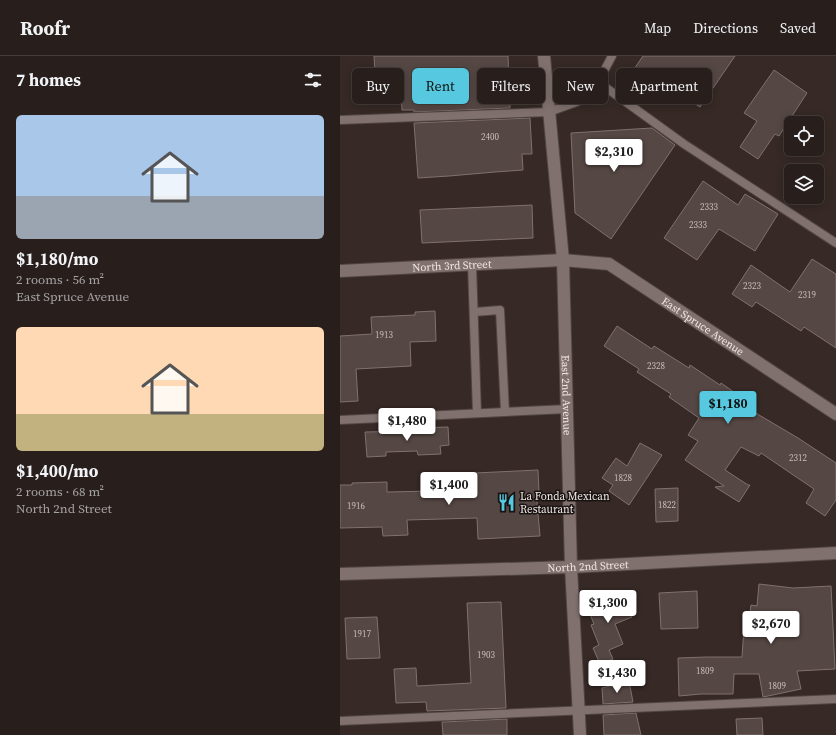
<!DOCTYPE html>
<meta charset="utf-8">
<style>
body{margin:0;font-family:"Source Serif 4",serif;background:#302725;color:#f1f3f6;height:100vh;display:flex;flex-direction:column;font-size:15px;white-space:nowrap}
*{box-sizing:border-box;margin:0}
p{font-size:13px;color:#a5a2a3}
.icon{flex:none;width:22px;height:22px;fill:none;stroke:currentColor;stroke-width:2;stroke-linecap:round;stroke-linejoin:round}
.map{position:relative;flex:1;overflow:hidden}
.drawer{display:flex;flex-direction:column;background:#281f1c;width:340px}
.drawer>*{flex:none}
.top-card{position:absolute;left:12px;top:12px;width:380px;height:36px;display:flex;gap:8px}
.fabs{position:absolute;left:444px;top:60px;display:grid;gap:8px}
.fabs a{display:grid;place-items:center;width:40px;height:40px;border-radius:6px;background:#281f1c;box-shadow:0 2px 10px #0003,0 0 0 1px #443d3b;font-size:20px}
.price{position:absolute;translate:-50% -34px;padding:0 9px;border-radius:4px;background:#fff;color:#222;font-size:13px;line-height:26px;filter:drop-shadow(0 1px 2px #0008)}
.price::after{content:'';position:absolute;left:50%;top:24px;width:12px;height:9px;margin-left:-6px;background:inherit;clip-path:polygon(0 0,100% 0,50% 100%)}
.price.selected{background:#56c9e0;color:#111}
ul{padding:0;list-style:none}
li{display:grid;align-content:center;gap:8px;height:212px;padding:0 16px}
li span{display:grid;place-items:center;height:124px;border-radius:6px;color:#555}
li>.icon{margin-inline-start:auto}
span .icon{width:72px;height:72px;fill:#fffc;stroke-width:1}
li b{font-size:17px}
h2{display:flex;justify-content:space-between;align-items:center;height:48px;padding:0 16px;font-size:17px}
.tag{padding:0 14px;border-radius:6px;background:#281f1c;box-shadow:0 2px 10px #0003,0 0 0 1px #443d3b;font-size:14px;line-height:36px}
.tag.selected{background:#56c9e0;color:#111}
header{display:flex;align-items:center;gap:24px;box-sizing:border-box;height:56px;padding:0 20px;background:#281f1c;border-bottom:1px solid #443d3b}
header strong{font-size:19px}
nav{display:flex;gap:22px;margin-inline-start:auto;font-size:14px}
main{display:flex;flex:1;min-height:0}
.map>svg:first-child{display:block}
.building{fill:#554744;stroke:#80716e}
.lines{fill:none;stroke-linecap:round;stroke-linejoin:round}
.lane-casing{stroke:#504542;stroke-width:10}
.street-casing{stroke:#504542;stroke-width:14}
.lane{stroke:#80716e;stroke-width:8}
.street{stroke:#80716e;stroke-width:12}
.labels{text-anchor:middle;stroke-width:3;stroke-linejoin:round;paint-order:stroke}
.number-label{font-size:9px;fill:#c9bfbd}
.street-label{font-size:11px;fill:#f0e7e5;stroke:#191312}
.poi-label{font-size:11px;fill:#f0e7e5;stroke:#191312;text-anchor:start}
</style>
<header>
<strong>Roofr</strong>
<nav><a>Map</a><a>Directions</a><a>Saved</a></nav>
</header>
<main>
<section class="drawer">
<h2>7 homes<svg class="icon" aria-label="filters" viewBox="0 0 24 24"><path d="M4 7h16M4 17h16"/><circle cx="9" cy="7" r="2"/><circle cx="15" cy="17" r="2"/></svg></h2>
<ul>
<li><span style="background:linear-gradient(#a9c7e8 65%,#9aa5b1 0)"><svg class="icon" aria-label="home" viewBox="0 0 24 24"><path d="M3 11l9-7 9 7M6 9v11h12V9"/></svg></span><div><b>$1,180/mo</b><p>2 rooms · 56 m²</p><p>East Spruce Avenue</p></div></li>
<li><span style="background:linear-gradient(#ffd9b3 70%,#c2b280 0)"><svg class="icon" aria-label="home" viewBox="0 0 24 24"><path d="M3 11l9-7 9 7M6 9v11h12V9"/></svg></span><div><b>$1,400/mo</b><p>2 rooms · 68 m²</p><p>North 2nd Street</p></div></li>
</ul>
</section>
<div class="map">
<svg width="496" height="679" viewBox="0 0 496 679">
<rect width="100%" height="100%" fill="#362926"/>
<g class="building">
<path d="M34 0H168L170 52 74 56V54H62L61 33 36 34Z"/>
<path d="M303 0H395L360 51 323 27 317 36 290 19Z"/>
<path d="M434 14 467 37 439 80 435 78 418 103 400 91 417 65 404 57Z"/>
<path d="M190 62 192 98H182L183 114 155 116 109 120 78 122 74 67Z"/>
<path d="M312 72 335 89 271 183 235 157 231 77Z"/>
<path d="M363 125 398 149 405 138 438 158 415 195 379 173 357 204 324 182Z"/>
<path d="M192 149 193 182 82 187 80 154Z"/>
<path d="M472 203 496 218V292L464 271 461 275 416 246 412 251 392 238 411 209 450 236Z"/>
<path d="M95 255 96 285 70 286 71 310 16 313 18 345 0 346V280L32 278 31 261 75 259V256Z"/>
<path d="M277 270 312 293 314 290 349 312 350 309 380 329 381 327 401 341 397 346 458 382 496 407V444L485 460 466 447 474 433 421 397 419 400 401 391 385 414 408 429H410L399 446 375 431 384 430 345 404 358 385 348 379 359 362 329 341 331 338 297 316 299 313 264 290Z"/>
<path d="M108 371 109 389 100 390 101 398 78 399 77 395 46 396V400L27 401 25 376 76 375V372Z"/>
<path d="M300 387 322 399 289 449 269 435 273 429 262 422 276 402 287 410Z"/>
<path d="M198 414 199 435 197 446 200 480 138 483 137 462 67 464 68 479 43 480 42 471 0 472V429H12V427L47 426V436L92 435V433L136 432 135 417Z"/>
<path d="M338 432V465L316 466 315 433Z"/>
<path d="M419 528 453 532 491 530 495 613 457 615 461 633 428 640 423 641 419 618H394L393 638H361L339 640 338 602 367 601H402L404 571 408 572 411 549 417 550Z"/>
<path d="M357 535 358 572 321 573 319 537Z"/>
<path d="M281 536 292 561 275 568 283 588 269 594 273 603 260 608 253 592 259 589 251 569 254 568 247 551Z"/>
<path d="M161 546 166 652 87 655 86 646 56 647 54 613 76 612 77 630 131 627 127 547Z"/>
<path d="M37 561 40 602 7 603 5 562Z"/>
<path d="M289 625 293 646 263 648 262 632Z"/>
<path d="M296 657 301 679H264L263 659Z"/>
<path d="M422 662 423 679H397L396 663Z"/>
<path d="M167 663V679H103L102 666Z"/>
</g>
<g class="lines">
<defs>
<g id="lane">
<path d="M256 25 265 31 344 88 496 187"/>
<path d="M0 64 209 56 239 45 263 17 272 0"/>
<path d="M132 209 137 357"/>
<path d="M134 256 160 254 165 356"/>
<path d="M0 364 227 353"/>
<path d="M0 665 496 643"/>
</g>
<g id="street">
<path id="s1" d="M204 0 223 204 231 511 240 679"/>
<path id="s2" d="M0 215 223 204 269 208 496 358"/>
<path id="s3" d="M0 518 231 511 496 497"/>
</g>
</defs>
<use href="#lane" class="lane-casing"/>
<use href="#street" class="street-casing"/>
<use href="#lane" class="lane"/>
<use href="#street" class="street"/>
</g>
<defs>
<symbol id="restaurant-bare" viewBox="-9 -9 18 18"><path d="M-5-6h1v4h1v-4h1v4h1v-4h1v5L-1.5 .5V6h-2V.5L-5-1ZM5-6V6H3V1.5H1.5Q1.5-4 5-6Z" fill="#56c9e0" stroke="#191312" stroke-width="2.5" paint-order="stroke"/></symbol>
</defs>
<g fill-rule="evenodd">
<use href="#restaurant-bare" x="154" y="434" width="25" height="25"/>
</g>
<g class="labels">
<g class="number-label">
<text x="150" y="84">2400</text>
<text x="369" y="154">2333</text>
<text x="358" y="172">2333</text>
<text x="412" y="233">2323</text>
<text x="467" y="242">2319</text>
<text x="44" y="282">1913</text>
<text x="316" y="313">2328</text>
<text x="458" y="405">2312</text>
<text x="283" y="425">1828</text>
<text x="327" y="452">1822</text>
<text x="16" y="453">1916</text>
<text x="22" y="581">1917</text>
<text x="146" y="602">1903</text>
<text x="365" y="618">1809</text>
<text x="437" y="633">1809</text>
</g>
<g class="street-label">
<text dy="4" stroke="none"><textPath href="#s2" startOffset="112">North 3rd Street</textPath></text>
<text dy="4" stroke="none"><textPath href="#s2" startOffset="382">East Spruce Avenue</textPath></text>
<text dy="4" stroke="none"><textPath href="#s1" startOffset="340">East 2nd Avenue</textPath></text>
<text dy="4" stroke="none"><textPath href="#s3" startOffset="248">North 2nd Street</textPath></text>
</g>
<g class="poi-label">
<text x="180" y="444">La Fonda Mexican<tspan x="180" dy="13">Restaurant</tspan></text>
</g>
</g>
</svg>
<div class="fabs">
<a><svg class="icon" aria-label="locate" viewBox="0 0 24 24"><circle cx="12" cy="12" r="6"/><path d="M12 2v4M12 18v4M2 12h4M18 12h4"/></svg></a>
<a><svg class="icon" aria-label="layers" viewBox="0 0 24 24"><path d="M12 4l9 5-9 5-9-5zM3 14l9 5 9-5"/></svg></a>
</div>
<b class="price" style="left:274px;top:117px">$2,310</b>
<b class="price selected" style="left:388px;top:369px">$1,180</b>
<b class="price" style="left:67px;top:386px">$1,480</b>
<b class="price" style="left:109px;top:450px">$1,400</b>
<b class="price" style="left:268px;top:568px">$1,300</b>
<b class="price" style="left:431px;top:589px">$2,670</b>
<b class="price" style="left:277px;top:638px">$1,430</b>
<div class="top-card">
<a class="tag">Buy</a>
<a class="tag selected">Rent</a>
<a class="tag">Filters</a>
<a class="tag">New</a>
<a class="tag">Apartment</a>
</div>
</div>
</main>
